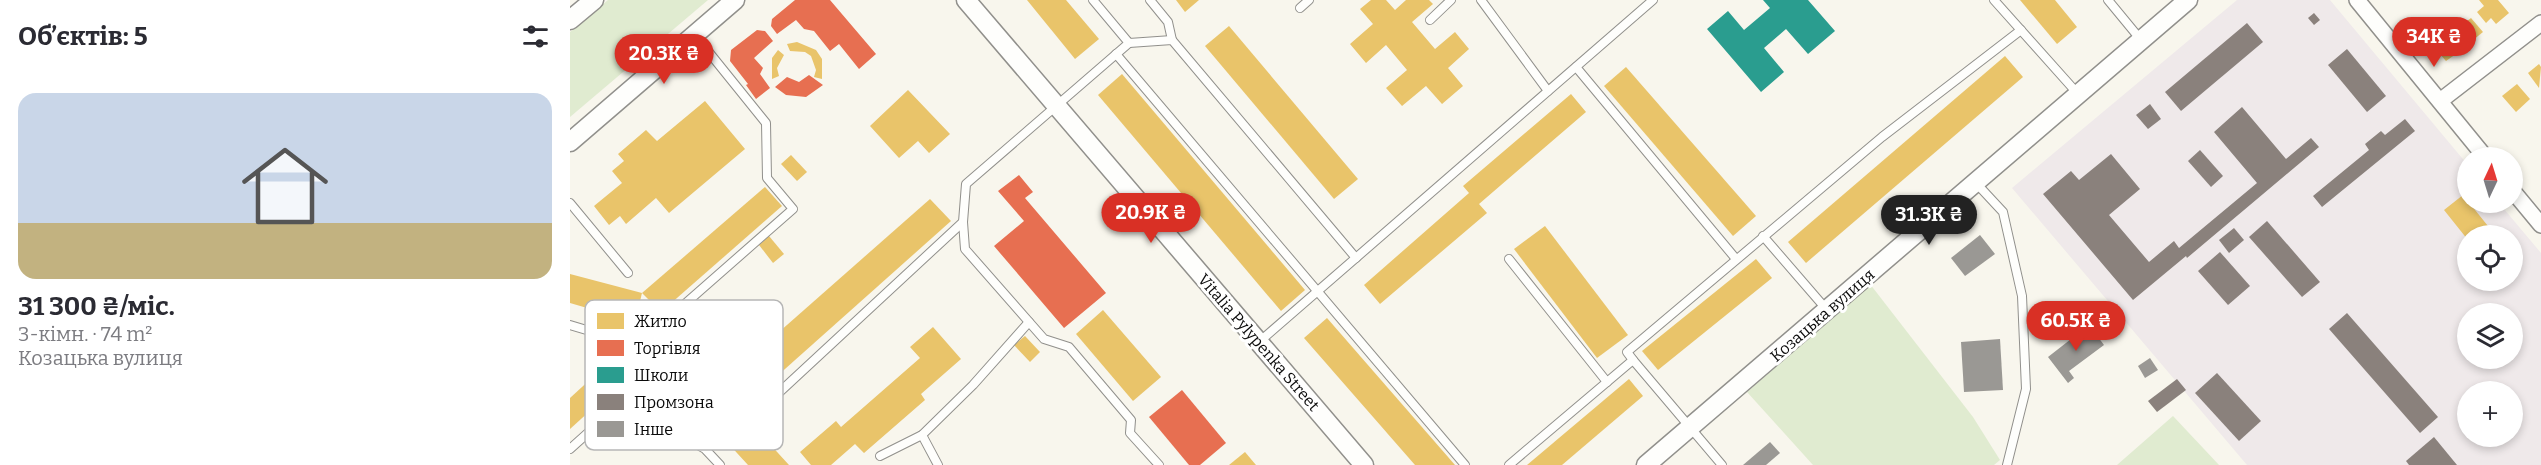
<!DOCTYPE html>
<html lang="uk">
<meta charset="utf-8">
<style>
body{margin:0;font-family:Bitter,serif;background:#f7f7f7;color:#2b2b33;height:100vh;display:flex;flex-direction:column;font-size:22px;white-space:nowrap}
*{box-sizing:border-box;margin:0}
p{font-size:20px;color:#7c7c81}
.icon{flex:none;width:33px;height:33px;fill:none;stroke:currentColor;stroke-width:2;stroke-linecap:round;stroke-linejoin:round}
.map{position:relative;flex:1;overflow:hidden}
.drawer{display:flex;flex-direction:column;background:#fff;width:570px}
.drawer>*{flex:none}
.needle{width:39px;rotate:4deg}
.fabs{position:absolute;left:1887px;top:147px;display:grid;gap:12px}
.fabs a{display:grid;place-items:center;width:66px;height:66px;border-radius:50%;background:#fff;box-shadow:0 3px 9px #0003;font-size:30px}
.price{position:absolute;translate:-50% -51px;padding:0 14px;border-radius:21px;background:#d93025;color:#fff;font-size:20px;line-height:39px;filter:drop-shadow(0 2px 3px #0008)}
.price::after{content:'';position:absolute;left:50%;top:36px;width:18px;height:14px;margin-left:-9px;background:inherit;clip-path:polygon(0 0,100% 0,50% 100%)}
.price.selected{background:#222;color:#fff}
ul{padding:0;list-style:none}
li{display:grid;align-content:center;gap:12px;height:318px;padding:0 18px}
li span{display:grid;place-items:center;height:186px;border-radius:18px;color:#555}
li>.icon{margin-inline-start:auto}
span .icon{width:108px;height:108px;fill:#fffc;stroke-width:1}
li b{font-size:26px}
h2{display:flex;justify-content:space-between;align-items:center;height:72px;padding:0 18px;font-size:26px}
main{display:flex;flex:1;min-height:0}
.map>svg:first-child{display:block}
.industrial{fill:#efe9ea;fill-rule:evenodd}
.green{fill:#e0ebd0}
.homes{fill:#e9c46a}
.shops{fill:#e76f51}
.schools{fill:#2a9d8f}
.industry{fill:#8a817c}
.building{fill:#9a9894}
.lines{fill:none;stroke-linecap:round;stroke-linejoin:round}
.service-casing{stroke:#91908c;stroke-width:10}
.minor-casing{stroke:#91908c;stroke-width:18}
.tertiary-casing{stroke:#91908c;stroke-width:21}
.service{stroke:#fefefc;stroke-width:8}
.minor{stroke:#fefefc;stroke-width:15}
.tertiary{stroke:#fefefc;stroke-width:18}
.labels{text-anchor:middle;stroke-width:6;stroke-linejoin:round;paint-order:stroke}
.street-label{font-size:16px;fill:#0a0a0a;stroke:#fff}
.key{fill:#fff;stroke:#b6b6b6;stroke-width:1.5}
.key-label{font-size:16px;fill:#0a0a0a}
</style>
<main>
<section class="drawer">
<h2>Об’єктів: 5<svg class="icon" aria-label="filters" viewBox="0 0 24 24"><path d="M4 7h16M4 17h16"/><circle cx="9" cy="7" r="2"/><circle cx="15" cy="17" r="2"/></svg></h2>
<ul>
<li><span style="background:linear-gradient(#c9d6e8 70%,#c2b280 0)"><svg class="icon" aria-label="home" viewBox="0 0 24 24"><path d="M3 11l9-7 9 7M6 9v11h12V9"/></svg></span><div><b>31 300 ₴/міс.</b><p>3-кімн. · 74 m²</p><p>Козацька вулиця</p></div></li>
</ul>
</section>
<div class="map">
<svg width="1971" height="465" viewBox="0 0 1971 465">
<rect width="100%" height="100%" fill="#f8f6ed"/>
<path class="industrial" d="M1667 0H1760L1897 164 1898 202 1929 203 1971 253V465H1677L1442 188ZM1898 236H1942V280H1898ZM1898 314H1942V358H1898ZM1898 392H1942V436H1898Z"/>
<g class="green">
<path d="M38 0H138L0 117V32Z"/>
<path d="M1300 284 1403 417 1430 460 1424 465H1243L1177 392Z"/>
<path d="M1603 416 1649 465H1547Z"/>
</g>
<g class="homes">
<path d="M457 0H496L529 39 505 59Z"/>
<path d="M606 0H629L615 12Z"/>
<path d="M801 0H816L825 10 836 0H859L863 4 842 22 865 49 885 32 899 49 878 68 893 86 872 104 856 86 832 106 816 88 837 70 816 45 796 63 780 44 803 24 790 9Z"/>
<path d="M1450 0H1485L1507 27 1487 44Z"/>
<path d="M1909 0H1928L1939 13 1926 24 1921 18 1916 23 1907 12 1914 6Z"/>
<path d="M1901 18 1913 32 1898 44 1887 29Z"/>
<path d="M659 26 788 179 764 199 635 46Z"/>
<path d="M1873 39 1886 54 1876 61 1869 53 1864 57 1859 50Z"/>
<path d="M227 42 246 50 252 59V79L244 77 246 70 241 56 235 52 220 51 217 44Z"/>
<path d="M208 50 214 55 207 68 209 76 202 79V58Z"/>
<path d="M1435 56 1453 77 1236 263 1218 242Z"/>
<path d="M1969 64 1971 67 1969 88 1958 73Z"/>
<path d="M1056 67 1186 216 1163 236 1034 86Z"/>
<path d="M552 74 735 290 711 311 528 95Z"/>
<path d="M1947 84 1960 99 1946 112 1932 96Z"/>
<path d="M338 90 380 134 359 153 348 141 329 158 300 126Z"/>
<path d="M1001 94 1016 112 909 204 917 213 810 304 794 285 899 193 893 186Z"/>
<path d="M135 101 175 149 99 213 86 198 56 224 50 216 39 225 24 206 52 183 42 171 54 161 48 154 76 130 87 141Z"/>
<path d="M221 155 237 172 227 181 211 164Z"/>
<path d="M195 187 212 206 91 312 72 293Z"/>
<path d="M1893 195 1922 231 1916 236H1898V240L1874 210Z"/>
<path d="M360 199 381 221 187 394 167 369Z"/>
<path d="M975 226 1058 335 1027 358 944 249Z"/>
<path d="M199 236 214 254 203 263 189 245Z"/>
<path d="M1186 259 1202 278 1088 370 1072 351Z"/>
<path d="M0 274 72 293 65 322 0 303Z"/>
<path d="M533 310 591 377 563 401 506 334Z"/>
<path d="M757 318 885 465H845L734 338Z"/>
<path d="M363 327 391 359 351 394 355 400 294 453 285 444 261 465H241L230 452 266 421 271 427 350 358 340 347Z"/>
<path d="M455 336 470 352 460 362 444 345Z"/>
<path d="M90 338 160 413 166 407 219 465H178L145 429 139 435 68 358Z"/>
<path d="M49 353 65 370 0 429V398Z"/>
<path d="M1059 379 1073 396 992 465H957Z"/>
<path d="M675 452 686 465H659Z"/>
</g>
<g class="shops">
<path d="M225 0H260L306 54 289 69 269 44 260 51 244 31 234 29 226 20 207 34 201 26 202 19Z"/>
<path d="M187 30 195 31 203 41 184 58 193 68 190 74 200 88 186 99 176 85 178 84 160 61 161 50Z"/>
<path d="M239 75 253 85 236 97 216 95 205 87 217 77 229 82Z"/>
<path d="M449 175 463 192 455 198 536 293 494 328 424 246 454 221 428 191Z"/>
<path d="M612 390 656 443 630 465H619L579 417Z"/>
</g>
<path class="schools" d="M1193 0H1238L1265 31 1238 54 1216 29 1194 48 1214 72 1191 92 1137 29 1158 11 1174 30 1200 8Z"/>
<g class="industry">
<path d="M1744 13 1750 20 1744 25 1738 18Z"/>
<path d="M1677 23 1693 42 1611 111 1595 92Z"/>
<path d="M1777 49 1816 96 1797 112 1758 65Z"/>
<path d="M1580 104 1591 119 1578 129 1566 115Z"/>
<path d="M1672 107 1716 159 1741 138 1749 147 1617 258 1616 256 1563 300 1473 194 1501 171 1509 180 1541 154 1570 189 1539 215 1579 262 1604 241 1609 248 1687 183 1644 132Z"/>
<path d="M1835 119 1845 131 1752 207 1743 196 1799 150 1795 144 1811 131 1815 135Z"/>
<path d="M1630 150 1653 176 1641 187 1618 161Z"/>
<path d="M1697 221 1750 282 1732 297 1679 237Z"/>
<path d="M1664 228 1674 240 1659 253 1649 240Z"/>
<path d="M1650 252 1680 286 1658 305 1628 271Z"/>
<path d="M1777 313 1868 417 1850 433 1759 329Z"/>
<path d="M1647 373 1691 421 1669 441 1625 393Z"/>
<path d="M1607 379 1616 390 1587 412 1578 401Z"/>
<path d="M1864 437 1887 465H1839L1836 461Z"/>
</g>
<g class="building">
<path d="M1410 235 1425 254 1395 276 1381 258Z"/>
<path d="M1519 325 1534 345 1499 371 1504 378 1498 383 1478 357Z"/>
<path d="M1430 339 1433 390 1394 392 1391 342Z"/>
<path d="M1580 358 1588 370 1575 378 1568 366Z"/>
<path d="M1200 442 1210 453 1196 465H1173Z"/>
</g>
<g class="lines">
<defs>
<g id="service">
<path d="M523 0 559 43 602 40 786 258"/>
<path d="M580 0 598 22 602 40"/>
<path d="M911 0 978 91"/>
<path d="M1424 0 1508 94"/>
<path d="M1538 0 1571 40"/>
<path d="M730 8 739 0"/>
<path d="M860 20 881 0"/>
<path d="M546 54 895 465"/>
<path d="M1006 67 1166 259"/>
<path d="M1406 183 1433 212 1452 296 1456 389 1437 465"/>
<path d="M0 203 58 273"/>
<path d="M393 222 395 249 474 339 499 347 561 420 560 433 589 465"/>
<path d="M1193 236 1257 310"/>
<path d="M939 259 1037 382"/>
<path d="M0 325 40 337 67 333 100 317 223 209 197 178 196 123 125 35"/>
<path d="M689 342 1083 0"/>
<path d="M1063 360 1057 352 1312 137 1451 30"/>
<path d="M201 400 393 222 396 184 559 43"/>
<path d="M352 435 368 465"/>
<path d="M0 449 69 387 119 440 135 449 150 465"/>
<path d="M310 456 352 435 403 385 459 322"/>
<path d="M939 465 1063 360 1152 465"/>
</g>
<g id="minor">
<path d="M1787 0 1916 158"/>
<path d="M1870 101 1971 23"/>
<path d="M1942 190 1971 225"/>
</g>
<g id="tertiary">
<path d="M396 0 794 465"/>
<path d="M0 20 24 0"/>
<path d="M0 142 165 0"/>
<path d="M1076 465 1618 0"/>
</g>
</defs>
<use href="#service" class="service-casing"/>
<use href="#minor" class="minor-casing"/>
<use href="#tertiary" class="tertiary-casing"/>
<use href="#service" class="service"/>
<use href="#minor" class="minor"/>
<use href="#tertiary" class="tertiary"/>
</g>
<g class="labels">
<g class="street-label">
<text transform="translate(1252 315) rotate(-41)" y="6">Козацька вулиця</text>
<text transform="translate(689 342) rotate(49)" y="6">Vitalia Pylypenka Street</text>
</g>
</g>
<rect x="15" y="300" width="198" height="150" rx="9" class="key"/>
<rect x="27" y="313" width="27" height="16" fill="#e9c46a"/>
<rect x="27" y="340" width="27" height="16" fill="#e76f51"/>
<rect x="27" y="367" width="27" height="16" fill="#2a9d8f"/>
<rect x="27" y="394" width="27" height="16" fill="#8a817c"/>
<rect x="27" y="421" width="27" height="16" fill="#9a9894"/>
<g class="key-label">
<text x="64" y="327">Житло</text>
<text x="64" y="354">Торгівля</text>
<text x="64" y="381">Школи</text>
<text x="64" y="408">Промзона</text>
<text x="64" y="435">Інше</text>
</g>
</svg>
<div class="fabs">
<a><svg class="needle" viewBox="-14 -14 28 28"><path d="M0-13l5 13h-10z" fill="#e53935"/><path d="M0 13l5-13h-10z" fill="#7c7c81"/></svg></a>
<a><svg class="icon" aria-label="locate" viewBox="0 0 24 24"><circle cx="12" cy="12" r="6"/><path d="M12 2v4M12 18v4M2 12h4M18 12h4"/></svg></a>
<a><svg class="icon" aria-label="layers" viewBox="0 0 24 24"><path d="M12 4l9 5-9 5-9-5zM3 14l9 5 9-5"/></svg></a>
<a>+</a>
</div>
<b class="price" style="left:1864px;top:68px">34K ₴</b>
<b class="price" style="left:94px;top:85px">20.3K ₴</b>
<b class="price" style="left:581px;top:244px">20.9K ₴</b>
<b class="price selected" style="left:1359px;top:246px">31.3K ₴</b>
<b class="price" style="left:1506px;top:352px">60.5K ₴</b>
</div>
</main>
